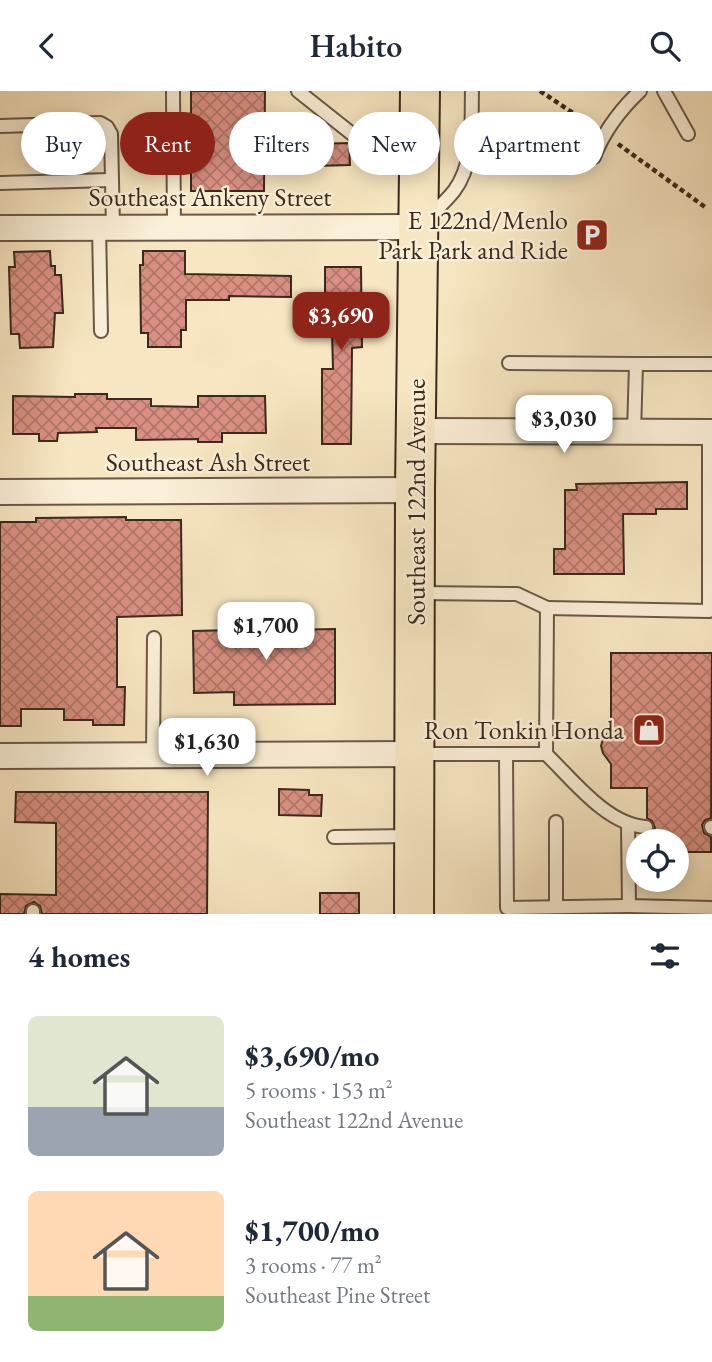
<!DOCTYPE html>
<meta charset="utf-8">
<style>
body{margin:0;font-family:"EB Garamond",serif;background:#f2f2f3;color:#1f2937;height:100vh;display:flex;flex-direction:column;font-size:26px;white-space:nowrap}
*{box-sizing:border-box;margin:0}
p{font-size:23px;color:#747a83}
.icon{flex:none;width:38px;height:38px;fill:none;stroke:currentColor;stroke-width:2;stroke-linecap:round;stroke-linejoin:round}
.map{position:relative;height:823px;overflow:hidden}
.panel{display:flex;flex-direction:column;background:#fff;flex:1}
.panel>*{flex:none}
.top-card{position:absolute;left:21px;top:21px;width:670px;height:63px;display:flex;gap:14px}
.fabs{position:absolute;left:626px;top:738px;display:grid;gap:14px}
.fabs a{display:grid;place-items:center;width:63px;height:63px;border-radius:50%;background:#fff;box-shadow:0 4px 18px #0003;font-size:35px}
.price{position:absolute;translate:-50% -60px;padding:0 16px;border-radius:14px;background:#fff;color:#222;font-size:23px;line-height:46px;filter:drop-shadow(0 2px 4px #0008)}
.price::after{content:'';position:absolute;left:50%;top:42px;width:21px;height:16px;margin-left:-10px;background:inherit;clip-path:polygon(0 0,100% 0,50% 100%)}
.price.selected{background:#8f2418;color:#fff}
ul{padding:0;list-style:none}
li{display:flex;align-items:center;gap:21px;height:175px;padding:0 28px}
li span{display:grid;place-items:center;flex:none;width:196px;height:140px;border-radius:10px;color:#555}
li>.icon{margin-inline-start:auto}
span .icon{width:84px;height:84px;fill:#fffc;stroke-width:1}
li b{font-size:30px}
h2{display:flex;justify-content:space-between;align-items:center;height:84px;padding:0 28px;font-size:30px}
.chip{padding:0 24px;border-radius:32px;background:#fff;box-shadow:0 4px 18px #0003;font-size:24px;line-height:63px}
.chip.selected{background:#8f2418;color:#fff}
header{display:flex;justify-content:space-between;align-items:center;height:91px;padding:0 28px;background:#fff;font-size:32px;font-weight:600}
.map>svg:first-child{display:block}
.building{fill:url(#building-cross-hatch);stroke:#3a291d;stroke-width:2}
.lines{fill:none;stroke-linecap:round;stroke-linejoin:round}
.service-casing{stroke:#695846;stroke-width:16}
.minor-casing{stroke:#695846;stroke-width:28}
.primary-casing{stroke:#3a291d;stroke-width:42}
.path{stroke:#3a291d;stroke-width:4.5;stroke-dasharray:5 3.5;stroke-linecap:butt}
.service{stroke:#faefd7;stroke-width:12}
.minor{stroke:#faefd7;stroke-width:24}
.primary{stroke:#f7e6c1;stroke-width:38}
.labels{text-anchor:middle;stroke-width:5;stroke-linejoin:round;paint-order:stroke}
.street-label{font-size:26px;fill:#3a291d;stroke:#faefd7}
.poi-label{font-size:26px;fill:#3a291d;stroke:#faefd7;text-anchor:end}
</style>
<header><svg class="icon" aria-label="back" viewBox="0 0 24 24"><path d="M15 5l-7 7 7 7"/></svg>Habito<svg class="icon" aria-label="search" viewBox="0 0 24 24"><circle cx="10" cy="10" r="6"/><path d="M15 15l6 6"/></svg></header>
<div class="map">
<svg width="712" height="823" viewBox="0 0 712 823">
<defs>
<pattern id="building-cross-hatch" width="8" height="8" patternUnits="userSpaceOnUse" patternTransform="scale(1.75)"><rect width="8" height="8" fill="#d99081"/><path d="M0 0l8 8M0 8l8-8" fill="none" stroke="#b17669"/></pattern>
</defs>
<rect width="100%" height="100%" fill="#f7e6c1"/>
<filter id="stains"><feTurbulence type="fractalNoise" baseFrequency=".00286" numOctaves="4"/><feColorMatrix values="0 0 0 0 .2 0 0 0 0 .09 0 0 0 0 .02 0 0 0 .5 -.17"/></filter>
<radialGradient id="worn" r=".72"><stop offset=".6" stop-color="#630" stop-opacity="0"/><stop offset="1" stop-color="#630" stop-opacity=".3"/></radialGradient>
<g class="building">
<path d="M191 0H265L264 100H191Z"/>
<path d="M349 52 350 74 315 75V53Z"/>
<path d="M50 160 51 175H55V184H61L63 222H55L53 256 20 257 19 243H11L9 176H15L14 161Z"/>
<path d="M143 160H185V183L291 185V206L229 205V209H186V239H181V256H148V242H141L140 174H143Z"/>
<path d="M325 176H361L362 256 352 257 351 353H322V278H333L331 203H325Z"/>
<path d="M75 303H107V308H151V315L198 316V305H265L266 342H222V351H198V348L136 349V337H96L97 341 58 342 57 350H39V343H13V305L75 306Z"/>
<path d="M687 391V418H656V423H623L624 483H554V458H565V399H577L576 393Z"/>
<path d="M126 426V429H181L182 524 117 526V596H125L124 634H93V629H64V618H21V635H0V431H36V427Z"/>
<path d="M234 517H276V539L335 538V613L234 614V601L194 602 193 540 234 539Z"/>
<path d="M611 562H712L711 727 705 729 702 734 704 742 711 746V761H677V751H647V744L652 742 655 737 652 730 647 727V697H611V673L603 662 601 655 603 648 611 638Z"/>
<path d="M279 698 309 699V704H322L321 725 279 724Z"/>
<path d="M16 701H208L207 823H42L40 815 34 811 26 815 24 823H0V803L56 804V732L15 731Z"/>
<rect x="320" y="802" width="39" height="21"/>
</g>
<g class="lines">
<defs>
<g id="service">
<path d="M173 0 174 136"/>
<path d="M298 0 376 62 416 61"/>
<path d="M664 0 688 43"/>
<path d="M0 35 100 32 107 36 111 43 113 136"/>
<path d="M518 44 536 41 594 66C604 40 620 19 640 0"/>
<path d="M0 92 111 89"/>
<path d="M427 128C436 119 446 110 454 100 475 72 471 33 472 0"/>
<path d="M99 136 101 240"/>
<path d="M509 272 636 273 634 341"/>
<path d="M636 273H712"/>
<path d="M547 517 709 520V341"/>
<path d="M418 663H546L547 517 517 503 419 502"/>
<path d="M506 663 507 817 629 815"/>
<path d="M546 663C573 689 607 734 646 736"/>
<path d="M153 664 154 547"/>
<path d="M556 731V816"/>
<path d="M628 733 629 815 712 817"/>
<path d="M711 736 712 737"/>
<path d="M334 746 411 745"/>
<path d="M33 823V820"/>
</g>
<g id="minor">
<path d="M0 137 420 136"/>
<path d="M416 340 712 341"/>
<path d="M0 401 415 399"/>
<path d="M0 665 415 663"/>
</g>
<path id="primary" d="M414 823 415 399 420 0"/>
</defs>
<use href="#service" class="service-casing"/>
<use href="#minor" class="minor-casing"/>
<use href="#primary" class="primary-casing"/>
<g class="path">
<path d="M540 0 591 34"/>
<path d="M618 53 705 116"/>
</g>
<use href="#service" class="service"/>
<use href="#minor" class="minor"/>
<use href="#primary" class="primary"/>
</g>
<defs>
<symbol id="parking-square" viewBox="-11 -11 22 22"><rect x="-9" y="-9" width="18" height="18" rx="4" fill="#8f2418" stroke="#faefd7"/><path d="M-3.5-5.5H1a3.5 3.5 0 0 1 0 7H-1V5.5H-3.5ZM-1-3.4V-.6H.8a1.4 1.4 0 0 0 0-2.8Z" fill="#fff"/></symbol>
<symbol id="shop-square" viewBox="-11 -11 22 22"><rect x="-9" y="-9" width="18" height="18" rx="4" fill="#8f2418" stroke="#faefd7"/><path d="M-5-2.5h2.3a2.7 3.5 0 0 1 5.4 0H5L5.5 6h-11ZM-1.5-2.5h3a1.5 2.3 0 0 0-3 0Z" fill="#fff"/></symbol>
</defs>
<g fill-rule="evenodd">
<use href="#parking-square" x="573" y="125" width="38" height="38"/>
<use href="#shop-square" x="630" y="620" width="38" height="38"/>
</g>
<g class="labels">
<g class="street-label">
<text x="210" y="115">Southeast Ankeny Street</text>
<text x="208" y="380">Southeast Ash Street</text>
<text transform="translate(416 411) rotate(-90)" y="9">Southeast 122nd Avenue</text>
</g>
<g class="poi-label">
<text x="568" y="138">E 122nd/Menlo<tspan x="568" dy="30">Park Park and Ride</tspan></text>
<text x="624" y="648">Ron Tonkin Honda</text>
</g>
</g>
<rect width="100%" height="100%" filter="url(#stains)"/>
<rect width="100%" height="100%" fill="url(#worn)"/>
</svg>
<div class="fabs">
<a><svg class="icon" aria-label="locate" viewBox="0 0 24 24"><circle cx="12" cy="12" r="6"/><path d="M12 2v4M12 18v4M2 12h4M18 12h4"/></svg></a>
</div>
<b class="price selected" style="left:341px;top:261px">$3,690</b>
<b class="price" style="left:564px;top:364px">$3,030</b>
<b class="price" style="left:266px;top:571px">$1,700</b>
<b class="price" style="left:207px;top:687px">$1,630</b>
<div class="top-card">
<a class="chip">Buy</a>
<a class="chip selected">Rent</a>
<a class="chip">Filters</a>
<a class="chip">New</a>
<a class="chip">Apartment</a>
</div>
</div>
<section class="panel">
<h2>4 homes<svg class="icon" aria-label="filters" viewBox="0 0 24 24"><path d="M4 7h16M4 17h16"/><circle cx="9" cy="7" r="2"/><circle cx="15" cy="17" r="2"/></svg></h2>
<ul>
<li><span style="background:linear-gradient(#dfe7d0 65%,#9aa5b1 0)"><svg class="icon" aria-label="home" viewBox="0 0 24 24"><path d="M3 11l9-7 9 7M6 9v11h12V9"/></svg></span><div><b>$3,690/mo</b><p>5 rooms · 153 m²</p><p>Southeast 122nd Avenue</p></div></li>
<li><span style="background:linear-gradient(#ffd9b3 75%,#8fb573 0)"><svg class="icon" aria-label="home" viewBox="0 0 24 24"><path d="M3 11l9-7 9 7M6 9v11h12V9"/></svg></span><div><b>$1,700/mo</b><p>3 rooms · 77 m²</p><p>Southeast Pine Street</p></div></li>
</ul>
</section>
